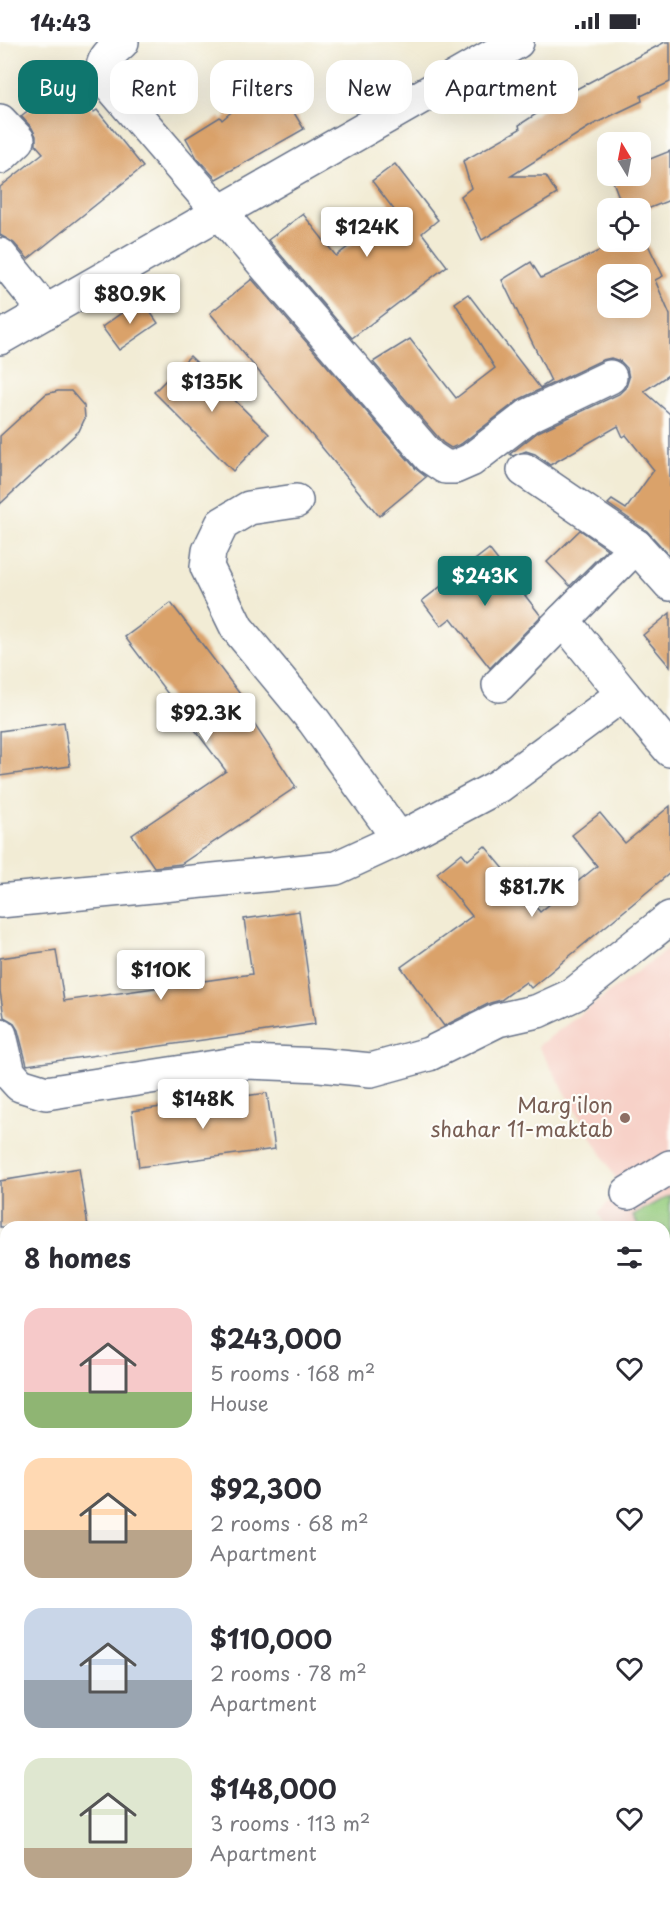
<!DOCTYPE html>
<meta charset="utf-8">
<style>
body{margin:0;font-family:"Playpen Sans",sans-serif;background:#f2f2f3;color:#2b2b33;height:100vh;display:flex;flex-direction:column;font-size:22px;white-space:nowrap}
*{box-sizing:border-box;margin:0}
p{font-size:20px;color:#7c7c81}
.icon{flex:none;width:33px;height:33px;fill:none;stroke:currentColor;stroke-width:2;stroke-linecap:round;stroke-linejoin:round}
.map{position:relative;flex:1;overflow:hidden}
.drawer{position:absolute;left:0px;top:1179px;width:670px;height:684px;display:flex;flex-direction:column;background:#fff;border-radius:18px 18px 0 0;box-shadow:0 6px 24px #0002}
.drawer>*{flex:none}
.guide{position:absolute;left:18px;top:18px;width:634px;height:54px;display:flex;gap:12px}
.needle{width:39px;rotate:350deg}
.fabs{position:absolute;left:597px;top:90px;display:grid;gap:12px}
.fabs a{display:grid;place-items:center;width:54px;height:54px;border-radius:12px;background:#fff;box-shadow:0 6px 24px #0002;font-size:30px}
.price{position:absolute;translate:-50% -51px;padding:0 14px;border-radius:6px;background:#fff;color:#222;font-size:20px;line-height:39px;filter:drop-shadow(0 2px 3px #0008)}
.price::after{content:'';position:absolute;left:50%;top:36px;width:18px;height:14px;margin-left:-9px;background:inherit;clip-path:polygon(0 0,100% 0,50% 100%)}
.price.current{background:#0f766e;color:#fff}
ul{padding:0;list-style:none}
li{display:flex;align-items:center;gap:18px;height:150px;padding:0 24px}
li span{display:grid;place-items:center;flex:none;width:168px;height:120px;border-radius:18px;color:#555}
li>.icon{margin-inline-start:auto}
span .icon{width:72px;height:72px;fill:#fffc;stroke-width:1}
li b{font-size:26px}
h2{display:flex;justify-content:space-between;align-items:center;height:72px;padding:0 24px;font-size:26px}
.chip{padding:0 21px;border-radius:18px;background:#fff;box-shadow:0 6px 24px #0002;font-size:21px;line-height:54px}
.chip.current{background:#0f766e;color:#fff}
.status{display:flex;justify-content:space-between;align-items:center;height:42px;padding:0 30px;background:#fff;direction:ltr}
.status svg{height:16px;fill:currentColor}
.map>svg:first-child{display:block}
.built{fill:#f7d1c8}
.green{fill:#97cd80;stroke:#597e6f;stroke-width:1.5}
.building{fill:#daa26b;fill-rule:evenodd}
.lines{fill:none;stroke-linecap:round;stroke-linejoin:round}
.minor-casing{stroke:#667188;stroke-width:36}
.major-casing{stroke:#667188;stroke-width:36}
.minor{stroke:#fff;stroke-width:33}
.major{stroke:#f8bd89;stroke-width:33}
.education-dot{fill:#8d6e63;stroke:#fdfcf7;stroke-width:2}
.labels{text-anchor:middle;stroke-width:4.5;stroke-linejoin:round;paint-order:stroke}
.education-label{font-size:21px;fill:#785e54;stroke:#fdfcf7;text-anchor:end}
</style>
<div class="status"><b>14:43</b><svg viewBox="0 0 49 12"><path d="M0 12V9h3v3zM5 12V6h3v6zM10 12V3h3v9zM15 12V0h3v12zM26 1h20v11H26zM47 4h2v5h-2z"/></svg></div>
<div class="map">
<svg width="670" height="1863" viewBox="0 0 670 1863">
<rect width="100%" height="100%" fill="#fdfcf7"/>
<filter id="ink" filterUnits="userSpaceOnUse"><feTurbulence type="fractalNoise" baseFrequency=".0167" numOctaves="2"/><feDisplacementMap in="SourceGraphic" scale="12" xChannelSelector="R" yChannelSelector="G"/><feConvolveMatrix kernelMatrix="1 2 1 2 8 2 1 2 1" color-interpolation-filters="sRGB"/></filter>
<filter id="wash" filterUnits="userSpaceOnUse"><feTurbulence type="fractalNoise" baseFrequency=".008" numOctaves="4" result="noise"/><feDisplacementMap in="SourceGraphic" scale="24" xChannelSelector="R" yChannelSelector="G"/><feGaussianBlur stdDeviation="1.35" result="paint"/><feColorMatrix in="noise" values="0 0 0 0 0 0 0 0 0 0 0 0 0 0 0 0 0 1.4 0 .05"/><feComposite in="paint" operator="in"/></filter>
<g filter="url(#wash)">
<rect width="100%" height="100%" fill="#f2ecd5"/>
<path class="built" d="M670 905V1273L665 1265 664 1185H607L598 1171 622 1147 538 1004Z"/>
<path class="green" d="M670 1153V1243L665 1233 664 1185H639L633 1173Z"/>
<g id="blocks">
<g class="building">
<path d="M665 0H670V40L641 54 642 59 592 83 511 134H546L557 152 482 198 461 154 471 146 463 119 520 87 519 83 567 52Z"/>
<path d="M272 35 304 87 216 137 197 116 186 96 220 75 222 78Z"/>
<path d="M68 37 94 70 97 68 143 125 28 217 14 201 0 193V145L43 111 36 103V94L32 86 21 74Z"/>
<path d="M670 109V158L640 170V166H623L611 134H640V121Z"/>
<path d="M395 122 438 178 422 191 447 224 352 296 268 198 303 172 336 214 395 169 372 139Z"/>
<path d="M641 188 663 234 655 238 670 273V332L644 349 670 372V514L647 489 608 462 612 458 626 467 654 428 626 393 623 395 618 384 550 423 535 412 526 409 513 414 510 412 538 390 619 352 626 345 629 336 627 326 620 319 611 316 602 318 520 357 461 402 451 406 443 401 373 320 410 297 456 356 495 326 455 261 468 252 540 346 551 339 502 238 531 220 541 236 618 200H640ZM608 232H640V266H608Z"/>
<path d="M252 237 416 427 426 435 379 474 210 271Z"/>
<path d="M141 257 158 281 119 308 102 285Z"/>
<path d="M190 314 269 392 233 429 154 350Z"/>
<path d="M58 349H71L84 364 85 376 79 389 0 462V394L46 352Z"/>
<path d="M580 488 607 507 570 544 547 520Z"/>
<path d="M489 507 541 574 490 626 451 576 441 584 422 559Z"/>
<path d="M171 561 249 664 244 667 296 745 181 822 154 825 132 793 226 729 125 595Z"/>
<path d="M670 571V625L643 593Z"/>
<path d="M64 680 70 724 0 734V689Z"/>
<path d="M670 764V831L531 946 526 940 501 958 490 961 444 984 401 925 472 874 437 831 462 811 468 818 485 804 540 870 597 824 572 793 600 771 625 801Z"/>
<path d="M299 869 315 982 27 1023 18 988 13 980 4 975 0 949V916L56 908 64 959 252 932 244 877Z"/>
<path d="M267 1051 275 1107 139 1125 132 1069Z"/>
<path d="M79 1126 88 1185H0V1139Z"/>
</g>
</g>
</g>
<g filter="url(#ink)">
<use href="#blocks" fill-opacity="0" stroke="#667188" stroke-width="1.5"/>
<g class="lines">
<defs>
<g id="minor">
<path d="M122 0C110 11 99 19 104 36L430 415 445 425H455L471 418 528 374 610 335"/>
<path d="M0 79 18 98 0 115"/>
<path d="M0 213 46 270"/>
<path d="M0 296 517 0"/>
<path d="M524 428 636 504 670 542"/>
<path d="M296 459 249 466 222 482 209 509 207 525 237 586 314 679 399 797"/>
<path d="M563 578 623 652"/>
<path d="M499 643 636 504"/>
<path d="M0 859 336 826 399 797 499 744 623 652 670 708"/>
<path d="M0 993 9 1031 20 1043 46 1051 248 1020 320 1023 371 1028 429 1012 498 978 538 969 573 953 670 876"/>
<path d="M628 1151 670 1125"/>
<path d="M664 1437 670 1439"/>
<path d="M664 1577 670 1573"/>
<path d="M0 1616 6 1613"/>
<path d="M354 1857 358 1863"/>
<path d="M280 1863 289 1857"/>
</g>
<g id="major">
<path d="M0 1771 6 1810"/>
<path d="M13 1857 14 1863"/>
</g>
</defs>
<use href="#minor" class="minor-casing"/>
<use href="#major" class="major-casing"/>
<use href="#minor" class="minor"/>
<use href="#major" class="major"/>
</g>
</g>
<circle class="education-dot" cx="625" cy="1076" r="6"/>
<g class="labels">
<g class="education-label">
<text x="613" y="1071">Marg'ilon<tspan x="613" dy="24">shahar 11-maktab</tspan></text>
</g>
</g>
</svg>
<div class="fabs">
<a><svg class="needle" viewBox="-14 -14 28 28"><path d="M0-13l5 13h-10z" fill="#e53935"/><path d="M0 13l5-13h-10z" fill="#7c7c81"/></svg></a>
<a><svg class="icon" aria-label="locate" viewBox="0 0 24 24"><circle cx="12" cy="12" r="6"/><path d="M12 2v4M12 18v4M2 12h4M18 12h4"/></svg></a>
<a><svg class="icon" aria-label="layers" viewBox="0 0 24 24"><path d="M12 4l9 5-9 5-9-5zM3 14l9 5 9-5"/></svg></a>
</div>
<b class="price" style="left:367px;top:216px">$124K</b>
<b class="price" style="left:130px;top:283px">$80.9K</b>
<b class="price" style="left:212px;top:371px">$135K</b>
<b class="price current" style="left:485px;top:565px">$243K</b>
<b class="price" style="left:206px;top:702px">$92.3K</b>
<b class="price" style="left:532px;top:876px">$81.7K</b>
<b class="price" style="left:161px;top:959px">$110K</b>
<b class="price" style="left:203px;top:1088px">$148K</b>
<div class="guide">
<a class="chip current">Buy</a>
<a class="chip">Rent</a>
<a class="chip">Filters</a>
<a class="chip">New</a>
<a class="chip">Apartment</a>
</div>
<section class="drawer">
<h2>8 homes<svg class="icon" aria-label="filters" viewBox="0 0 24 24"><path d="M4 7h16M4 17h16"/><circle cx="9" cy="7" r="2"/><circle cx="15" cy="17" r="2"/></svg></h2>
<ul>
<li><span style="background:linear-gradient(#f6c9c9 70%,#8fb573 0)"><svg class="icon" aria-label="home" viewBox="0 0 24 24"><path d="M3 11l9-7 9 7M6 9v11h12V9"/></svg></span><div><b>$243,000</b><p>5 rooms · 168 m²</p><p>House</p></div><svg class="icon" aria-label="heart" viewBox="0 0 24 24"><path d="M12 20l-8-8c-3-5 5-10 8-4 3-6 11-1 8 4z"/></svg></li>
<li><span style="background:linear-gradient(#ffd9b3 60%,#b9a48a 0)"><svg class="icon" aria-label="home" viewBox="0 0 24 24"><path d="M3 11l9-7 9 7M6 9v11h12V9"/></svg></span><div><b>$92,300</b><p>2 rooms · 68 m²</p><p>Apartment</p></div><svg class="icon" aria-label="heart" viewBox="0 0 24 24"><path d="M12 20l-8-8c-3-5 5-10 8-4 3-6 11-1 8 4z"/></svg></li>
<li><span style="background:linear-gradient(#c9d6e8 60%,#9aa5b1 0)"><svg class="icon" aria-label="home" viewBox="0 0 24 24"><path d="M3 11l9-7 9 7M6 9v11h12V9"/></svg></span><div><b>$110,000</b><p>2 rooms · 78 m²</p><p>Apartment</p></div><svg class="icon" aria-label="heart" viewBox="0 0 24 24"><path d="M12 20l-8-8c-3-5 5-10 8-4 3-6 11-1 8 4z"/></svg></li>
<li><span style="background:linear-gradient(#dfe7d0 75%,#b9a48a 0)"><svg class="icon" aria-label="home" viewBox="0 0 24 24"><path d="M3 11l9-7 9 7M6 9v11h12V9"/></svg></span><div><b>$148,000</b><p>3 rooms · 113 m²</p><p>Apartment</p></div><svg class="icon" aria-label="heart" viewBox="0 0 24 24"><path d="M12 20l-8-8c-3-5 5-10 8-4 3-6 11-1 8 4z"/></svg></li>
</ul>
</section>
</div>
